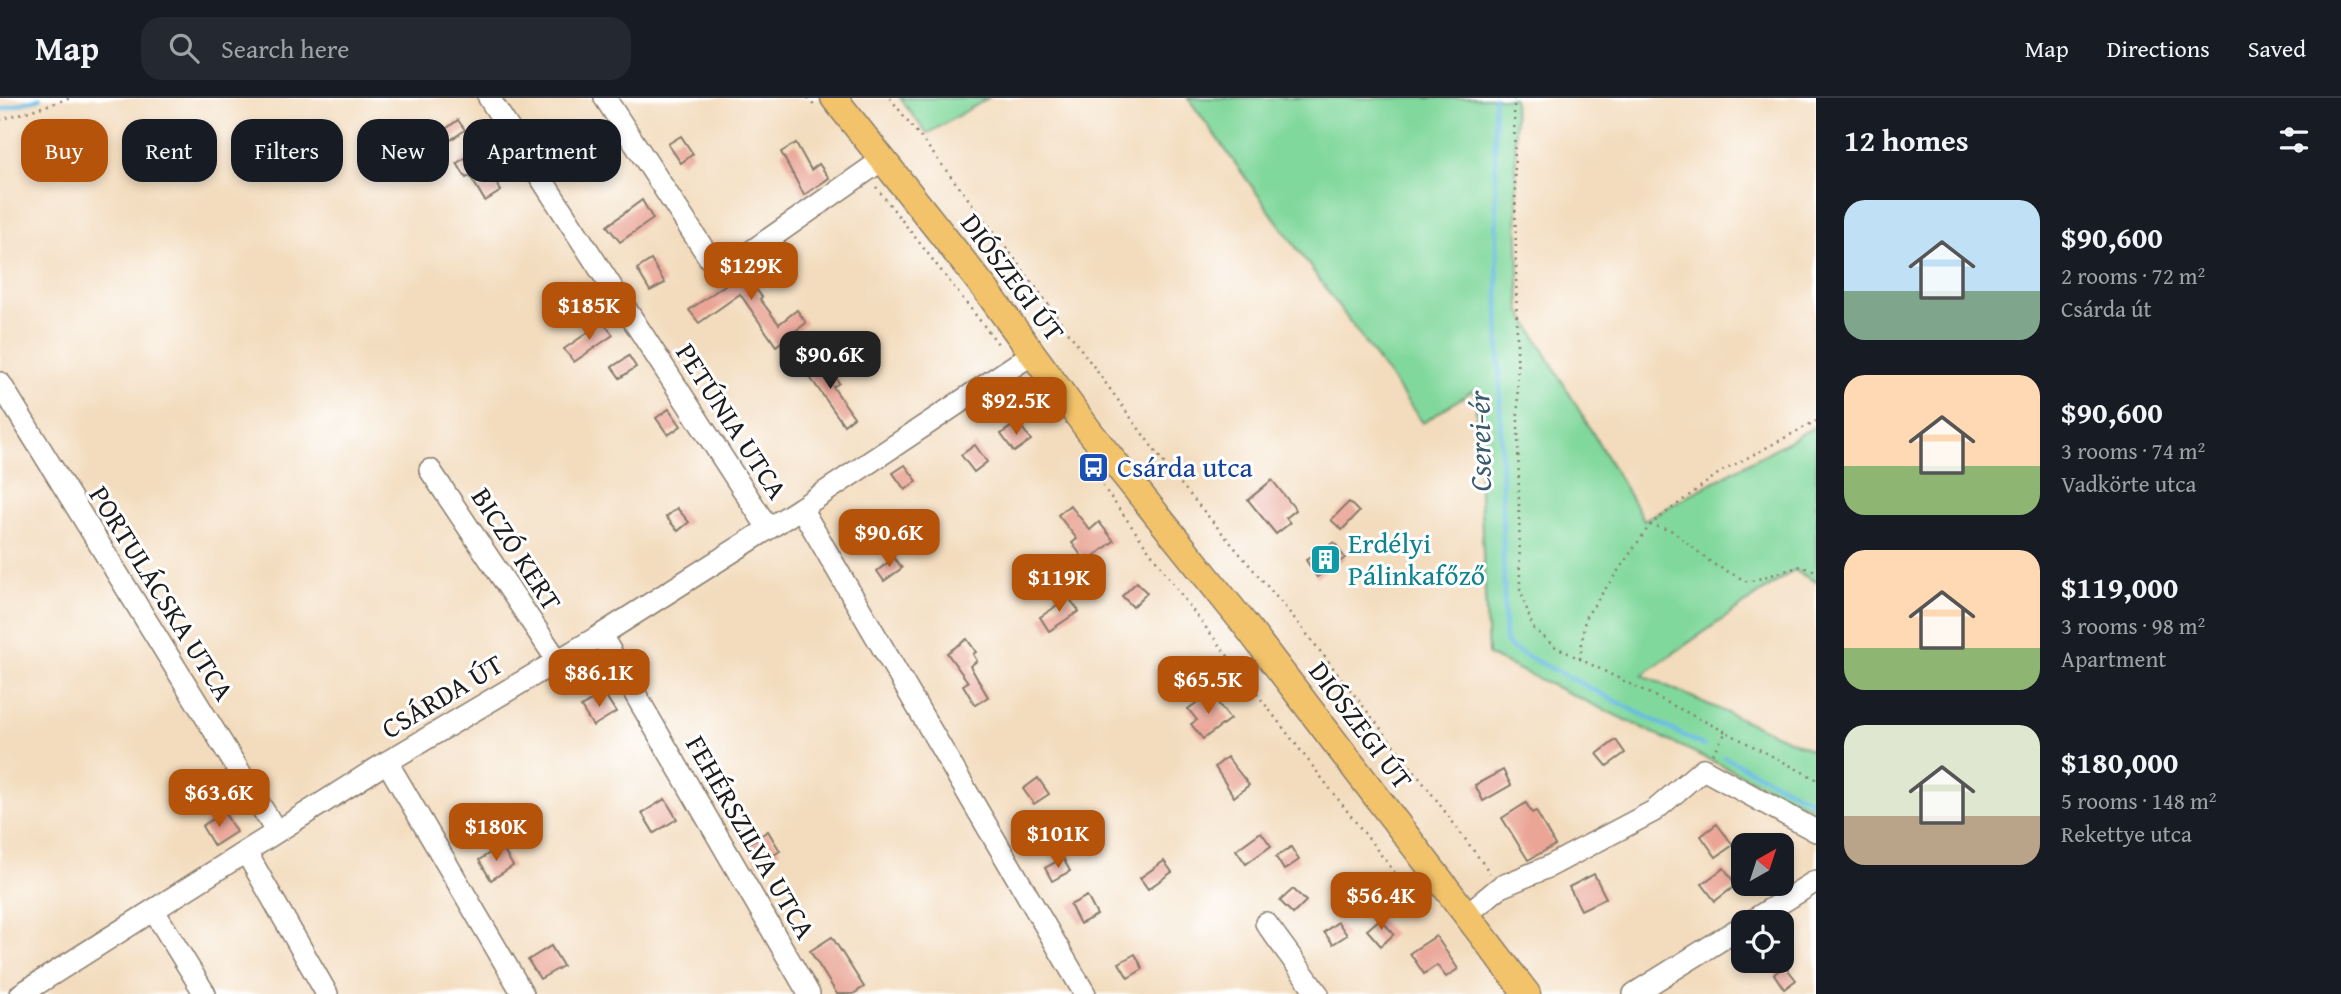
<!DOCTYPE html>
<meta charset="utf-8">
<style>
body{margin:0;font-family:"Gentium Book Plus",serif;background:#242831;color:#f1f3f6;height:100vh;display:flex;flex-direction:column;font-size:26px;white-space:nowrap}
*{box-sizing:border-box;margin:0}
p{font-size:23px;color:#9ea1a6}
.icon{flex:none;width:38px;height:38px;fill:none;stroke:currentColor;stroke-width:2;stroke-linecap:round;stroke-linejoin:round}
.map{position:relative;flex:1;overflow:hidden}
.details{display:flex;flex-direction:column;background:#171b24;width:525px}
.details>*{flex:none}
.banner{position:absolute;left:21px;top:21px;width:665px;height:63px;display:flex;gap:14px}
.needle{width:46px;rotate:39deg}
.fabs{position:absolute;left:1731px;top:735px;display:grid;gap:14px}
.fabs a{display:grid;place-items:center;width:63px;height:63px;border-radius:14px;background:#171b24;box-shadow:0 4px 10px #0003;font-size:35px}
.price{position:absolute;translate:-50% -60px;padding:0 16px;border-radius:14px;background:#b45309;color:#fff;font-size:23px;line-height:46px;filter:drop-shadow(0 2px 4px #0008)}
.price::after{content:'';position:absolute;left:50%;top:42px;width:21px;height:16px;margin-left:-10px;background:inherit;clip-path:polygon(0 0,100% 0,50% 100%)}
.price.active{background:#222;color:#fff}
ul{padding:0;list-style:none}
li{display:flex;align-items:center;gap:21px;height:175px;padding:0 28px}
li span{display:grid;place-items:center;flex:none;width:196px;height:140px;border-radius:21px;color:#555}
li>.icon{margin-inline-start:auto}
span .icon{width:84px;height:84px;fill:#fffc;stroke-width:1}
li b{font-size:30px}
h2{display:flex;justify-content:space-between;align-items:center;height:84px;padding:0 28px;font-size:30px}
.pill{padding:0 24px;border-radius:21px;background:#171b24;box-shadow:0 4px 10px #0003;font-size:24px;line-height:63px}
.pill.active{background:#b45309;color:#fff}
header{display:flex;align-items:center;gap:42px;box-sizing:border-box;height:98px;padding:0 35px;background:#171b24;border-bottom:2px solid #363941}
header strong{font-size:33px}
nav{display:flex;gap:38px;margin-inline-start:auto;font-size:24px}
.search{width:490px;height:63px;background:#242831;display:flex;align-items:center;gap:18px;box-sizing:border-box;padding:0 24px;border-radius:21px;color:#9ea1a6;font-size:26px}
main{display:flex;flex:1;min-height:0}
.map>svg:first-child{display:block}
.green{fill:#81d89c;stroke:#4e7a5c;stroke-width:2}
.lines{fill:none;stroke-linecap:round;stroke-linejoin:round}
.stream{stroke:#67bae3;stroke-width:4.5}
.building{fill:#eaa596}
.minor-casing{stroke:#887c6c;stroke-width:24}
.major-casing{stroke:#887c6c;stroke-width:29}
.path{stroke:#887c6c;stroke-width:2.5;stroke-dasharray:2 5;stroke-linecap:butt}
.minor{stroke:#fff;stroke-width:21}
.major{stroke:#f2c36a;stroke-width:26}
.labels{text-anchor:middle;stroke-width:6;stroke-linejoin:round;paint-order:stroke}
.street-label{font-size:28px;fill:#1c1c1c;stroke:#fff}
.transit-label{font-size:28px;fill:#164399;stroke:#fff;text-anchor:start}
.culture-label{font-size:28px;fill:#0d838f;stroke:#fff;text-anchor:start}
.water-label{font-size:30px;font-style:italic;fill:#3a5b6c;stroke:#fff}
</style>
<header>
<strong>Map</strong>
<div class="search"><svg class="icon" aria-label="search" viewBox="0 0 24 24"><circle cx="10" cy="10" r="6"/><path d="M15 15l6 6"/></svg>Search here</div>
<nav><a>Map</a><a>Directions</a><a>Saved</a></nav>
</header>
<main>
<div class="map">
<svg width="1816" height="896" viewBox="0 0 1816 896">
<rect width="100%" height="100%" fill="#fff"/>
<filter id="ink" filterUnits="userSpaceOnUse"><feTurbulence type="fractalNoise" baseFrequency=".0143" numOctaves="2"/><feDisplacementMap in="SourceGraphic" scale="14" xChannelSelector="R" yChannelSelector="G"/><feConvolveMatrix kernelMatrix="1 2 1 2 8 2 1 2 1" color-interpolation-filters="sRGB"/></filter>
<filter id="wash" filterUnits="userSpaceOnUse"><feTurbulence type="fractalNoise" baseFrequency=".00686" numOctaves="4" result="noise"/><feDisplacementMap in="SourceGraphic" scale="28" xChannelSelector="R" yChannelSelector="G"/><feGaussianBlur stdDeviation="1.57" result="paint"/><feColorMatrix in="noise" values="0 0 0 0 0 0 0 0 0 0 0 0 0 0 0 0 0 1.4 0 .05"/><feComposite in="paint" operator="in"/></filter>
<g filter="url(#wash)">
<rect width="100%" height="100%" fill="#f3dcbd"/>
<g class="green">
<path d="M900 0H988L927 36Z"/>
<path d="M1188 0H1514L1520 212 1644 422 1816 328V484L1794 472 1642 577 1816 654V712L1488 557 1475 291 1423 325Z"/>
</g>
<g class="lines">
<g class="stream">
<path d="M1494 0 1505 543 1511 550 1704 648"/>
<path d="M0 12 40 0"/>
<path d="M1724 659 1816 705"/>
</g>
</g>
<g id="blocks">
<g class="building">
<path d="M458 22 465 32 442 48 435 39Z"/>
<path d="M681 38 693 56 681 65 668 46Z"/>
<path d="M796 45 811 72 819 66 829 80 804 97 781 54Z"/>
<path d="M481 50 491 64 485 68 501 93 485 103 470 78 466 80 457 65Z"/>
<path d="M642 102 653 121 620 144 607 128Z"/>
<path d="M771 155 779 165 752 186 762 199 760 201 779 226 797 212 806 225 776 248 740 196 699 225 689 212Z"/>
<path d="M651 162 665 185 650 193 637 171Z"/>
<path d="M563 189 575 204 560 216 547 201Z"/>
<path d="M603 224 613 237 574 264 564 251Z"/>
<path d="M629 258 636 269 620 280 612 269Z"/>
<path d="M824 263 839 285 833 289 854 319 844 327 807 275Z"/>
<path d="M669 311 681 328 668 337 656 320Z"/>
<path d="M1018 324 1031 342 1014 354 1001 336Z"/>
<path d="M975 347 987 364 974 374 961 357Z"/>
<path d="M905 367 917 383 905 392 893 375Z"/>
<path d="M1272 382 1296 412 1286 420 1290 425 1276 436 1248 402Z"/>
<path d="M1349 404 1359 414 1342 432 1331 422Z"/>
<path d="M1070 407 1090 432 1099 424 1114 443 1086 464 1072 445 1077 441 1058 417Z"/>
<path d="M677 410 689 424 678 433 666 419Z"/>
<path d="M1334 444 1345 460 1317 479 1306 462Z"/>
<path d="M894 460 902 470 884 483 877 473Z"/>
<path d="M1137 484 1147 495 1133 509 1122 498Z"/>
<path d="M1069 500 1079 513 1049 533 1040 519Z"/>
<path d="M967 541 976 554 973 556 977 563 970 568 988 599 975 607 963 587 968 584 947 555Z"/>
<path d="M604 595 616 614 593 628 581 609Z"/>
<path d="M1210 595 1230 621 1203 641 1191 626 1197 622 1188 611Z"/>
<path d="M1616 642 1625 655 1607 668 1597 656Z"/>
<path d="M1227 659 1249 687 1234 699 1215 669Z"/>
<path d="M1503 672 1511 687 1483 703 1475 687Z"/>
<path d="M1038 680 1049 696 1034 706 1023 691Z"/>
<path d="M665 701 677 721 654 735 642 715Z"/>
<path d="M1526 705 1532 715 1536 713 1555 747 1528 762 1502 720Z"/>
<path d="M224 714 236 734 214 748 202 728Z"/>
<path d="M1717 726 1733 747 1716 759 1701 738Z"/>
<path d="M768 733 780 753 758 767 746 747Z"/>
<path d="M1261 734 1271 748 1246 766 1236 752Z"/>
<path d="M501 748 513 768 491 782 479 762Z"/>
<path d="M1291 749 1299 762 1284 772 1276 759Z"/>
<path d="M1063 760 1070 773 1052 783 1045 770Z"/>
<path d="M1164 763 1172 774 1148 791 1140 780Z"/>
<path d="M1724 770 1736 787 1715 803 1702 786Z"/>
<path d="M1594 776 1606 800 1581 812 1569 789Z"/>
<path d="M1293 791 1306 803 1293 816 1280 803Z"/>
<path d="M1087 798 1097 817 1080 826 1070 807Z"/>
<path d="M1380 821 1394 836 1381 848 1367 832Z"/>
<path d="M1338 824 1347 837 1333 846 1324 834Z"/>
<path d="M1436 838 1458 871 1446 879 1437 867 1424 876 1410 855Z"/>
<path d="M832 839 864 889 853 896H837L810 853Z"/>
<path d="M551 848 563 868 540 881 528 862Z"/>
<path d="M1135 856 1143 871 1128 880 1119 865Z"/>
<path d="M1785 868 1796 882 1784 891 1774 876Z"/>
</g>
</g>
</g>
<g filter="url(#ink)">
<use href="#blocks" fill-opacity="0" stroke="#887c6c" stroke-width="2"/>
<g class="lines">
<defs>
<g id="minor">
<path d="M489 0 768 430"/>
<path d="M605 0 710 161C721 171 727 168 739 162L882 62"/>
<path d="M0 285 276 733"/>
<path d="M430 372 557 562"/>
<path d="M801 410 1085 896"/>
<path d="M601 537 809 896"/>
<path d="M387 664 523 896"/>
<path d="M246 754 327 896"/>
<path d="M154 813 205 896"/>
<path d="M1466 817 1500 789 1548 769 1654 713 1703 671 1816 733"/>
<path d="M1750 824 1816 783"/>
<path d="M1266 825 1318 896"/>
<path d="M21 896 387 664 601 537 801 410 1032 256"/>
<path d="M1634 896 1743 828"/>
</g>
<path id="major" d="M834 0 986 192 1090 334 1247 529 1527 896"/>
</defs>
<use href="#minor" class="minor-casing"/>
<use href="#major" class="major-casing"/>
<g class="path">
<path d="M808 0 815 9"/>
<path d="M890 0 1018 165"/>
<path d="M1514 0 1520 490 1533 530 1554 548 1726 634"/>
<path d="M0 22 71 0"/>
<path d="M876 89 999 247"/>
<path d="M1003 178 1018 165 1169 372 1295 521 1435 700 1490 775"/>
<path d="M1086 365 1187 505 1398 779 1428 802"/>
<path d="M1650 427 1673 433 1713 466 1748 484 1801 468 1816 473"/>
<path d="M1580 561 1585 520 1650 427 1719 375 1816 323"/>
<path d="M1712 656 1726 634 1816 681"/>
</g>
<use href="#minor" class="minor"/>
<use href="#major" class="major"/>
</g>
</g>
<defs>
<symbol id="bus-square" viewBox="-11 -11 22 22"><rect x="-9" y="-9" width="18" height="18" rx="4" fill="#1a4fb4" stroke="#fff"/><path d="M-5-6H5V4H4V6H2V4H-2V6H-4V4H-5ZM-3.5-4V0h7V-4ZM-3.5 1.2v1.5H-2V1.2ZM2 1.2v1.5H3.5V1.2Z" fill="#fff"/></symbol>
<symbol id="building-square" viewBox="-11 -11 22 22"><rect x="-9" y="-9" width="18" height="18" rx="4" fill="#0f9aa8" stroke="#fff"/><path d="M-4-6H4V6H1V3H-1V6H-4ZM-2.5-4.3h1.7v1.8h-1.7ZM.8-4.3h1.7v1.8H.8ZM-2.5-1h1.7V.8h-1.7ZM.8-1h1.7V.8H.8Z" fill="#fff"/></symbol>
</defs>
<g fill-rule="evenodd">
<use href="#bus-square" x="1076" y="352" width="35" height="35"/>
<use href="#building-square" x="1308" y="444" width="35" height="35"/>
</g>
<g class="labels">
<g class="street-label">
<text transform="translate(1013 179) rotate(53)" y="10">DIÓSZEGI ÚT</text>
<text transform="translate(732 323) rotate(57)" y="10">PETÚNIA UTCA</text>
<text transform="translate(517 451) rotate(57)" y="10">BICZÓ KERT</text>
<text transform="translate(162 495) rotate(58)" y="10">PORTULÁCSKA UTCA</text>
<text transform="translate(442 598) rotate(-31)" y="10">CSÁRDA ÚT</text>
<text transform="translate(1361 627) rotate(53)" y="10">DIÓSZEGI ÚT</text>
<text transform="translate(751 739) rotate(60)" y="10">FEHÉRSZILVA UTCA</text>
</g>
<g class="transit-label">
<text x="1117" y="379">Csárda utca</text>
</g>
<g class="culture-label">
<text x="1348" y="455">Erdélyi<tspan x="1348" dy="32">Pálinkafőző</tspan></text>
</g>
<g class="water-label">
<text transform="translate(1480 343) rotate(-91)" y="10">Cserei-ér</text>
</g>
</g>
</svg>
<div class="fabs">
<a><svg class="needle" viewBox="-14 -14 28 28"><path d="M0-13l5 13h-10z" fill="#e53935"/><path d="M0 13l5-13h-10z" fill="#9ea1a6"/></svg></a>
<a><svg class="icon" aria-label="locate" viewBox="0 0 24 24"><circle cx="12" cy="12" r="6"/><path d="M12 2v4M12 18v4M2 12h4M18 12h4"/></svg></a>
</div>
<b class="price" style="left:751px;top:204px">$129K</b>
<b class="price" style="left:589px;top:244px">$185K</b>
<b class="price active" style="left:830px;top:293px">$90.6K</b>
<b class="price" style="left:1016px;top:339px">$92.5K</b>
<b class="price" style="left:889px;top:471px">$90.6K</b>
<b class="price" style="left:1059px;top:516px">$119K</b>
<b class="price" style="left:599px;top:611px">$86.1K</b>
<b class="price" style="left:1208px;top:618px">$65.5K</b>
<b class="price" style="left:219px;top:731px">$63.6K</b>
<b class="price" style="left:496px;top:765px">$180K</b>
<b class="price" style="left:1058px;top:772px">$101K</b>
<b class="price" style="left:1381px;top:834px">$56.4K</b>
<div class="banner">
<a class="pill active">Buy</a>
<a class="pill">Rent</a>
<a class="pill">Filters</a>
<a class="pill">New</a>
<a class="pill">Apartment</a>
</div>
</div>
<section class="details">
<h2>12 homes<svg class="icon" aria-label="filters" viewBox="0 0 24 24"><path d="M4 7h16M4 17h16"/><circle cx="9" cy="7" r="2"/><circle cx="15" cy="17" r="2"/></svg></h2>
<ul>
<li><span style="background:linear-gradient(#bfe0f5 65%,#7fa58c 0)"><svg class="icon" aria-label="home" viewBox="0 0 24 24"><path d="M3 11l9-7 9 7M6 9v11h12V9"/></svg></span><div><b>$90,600</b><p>2 rooms · 72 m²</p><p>Csárda út</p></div></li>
<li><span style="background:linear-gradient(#ffd9b3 65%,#8fb573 0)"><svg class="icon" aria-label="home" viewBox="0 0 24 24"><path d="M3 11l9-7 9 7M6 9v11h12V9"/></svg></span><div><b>$90,600</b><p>3 rooms · 74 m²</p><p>Vadkörte utca</p></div></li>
<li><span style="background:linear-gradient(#ffd9b3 70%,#8fb573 0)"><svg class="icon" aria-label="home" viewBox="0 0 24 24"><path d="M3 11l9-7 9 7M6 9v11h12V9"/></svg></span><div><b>$119,000</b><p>3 rooms · 98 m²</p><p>Apartment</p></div></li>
<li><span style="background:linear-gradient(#dfe7d0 65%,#b9a48a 0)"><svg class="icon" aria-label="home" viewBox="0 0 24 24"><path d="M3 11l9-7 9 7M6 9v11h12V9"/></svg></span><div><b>$180,000</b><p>5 rooms · 148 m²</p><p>Rekettye utca</p></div></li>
</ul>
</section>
</main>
